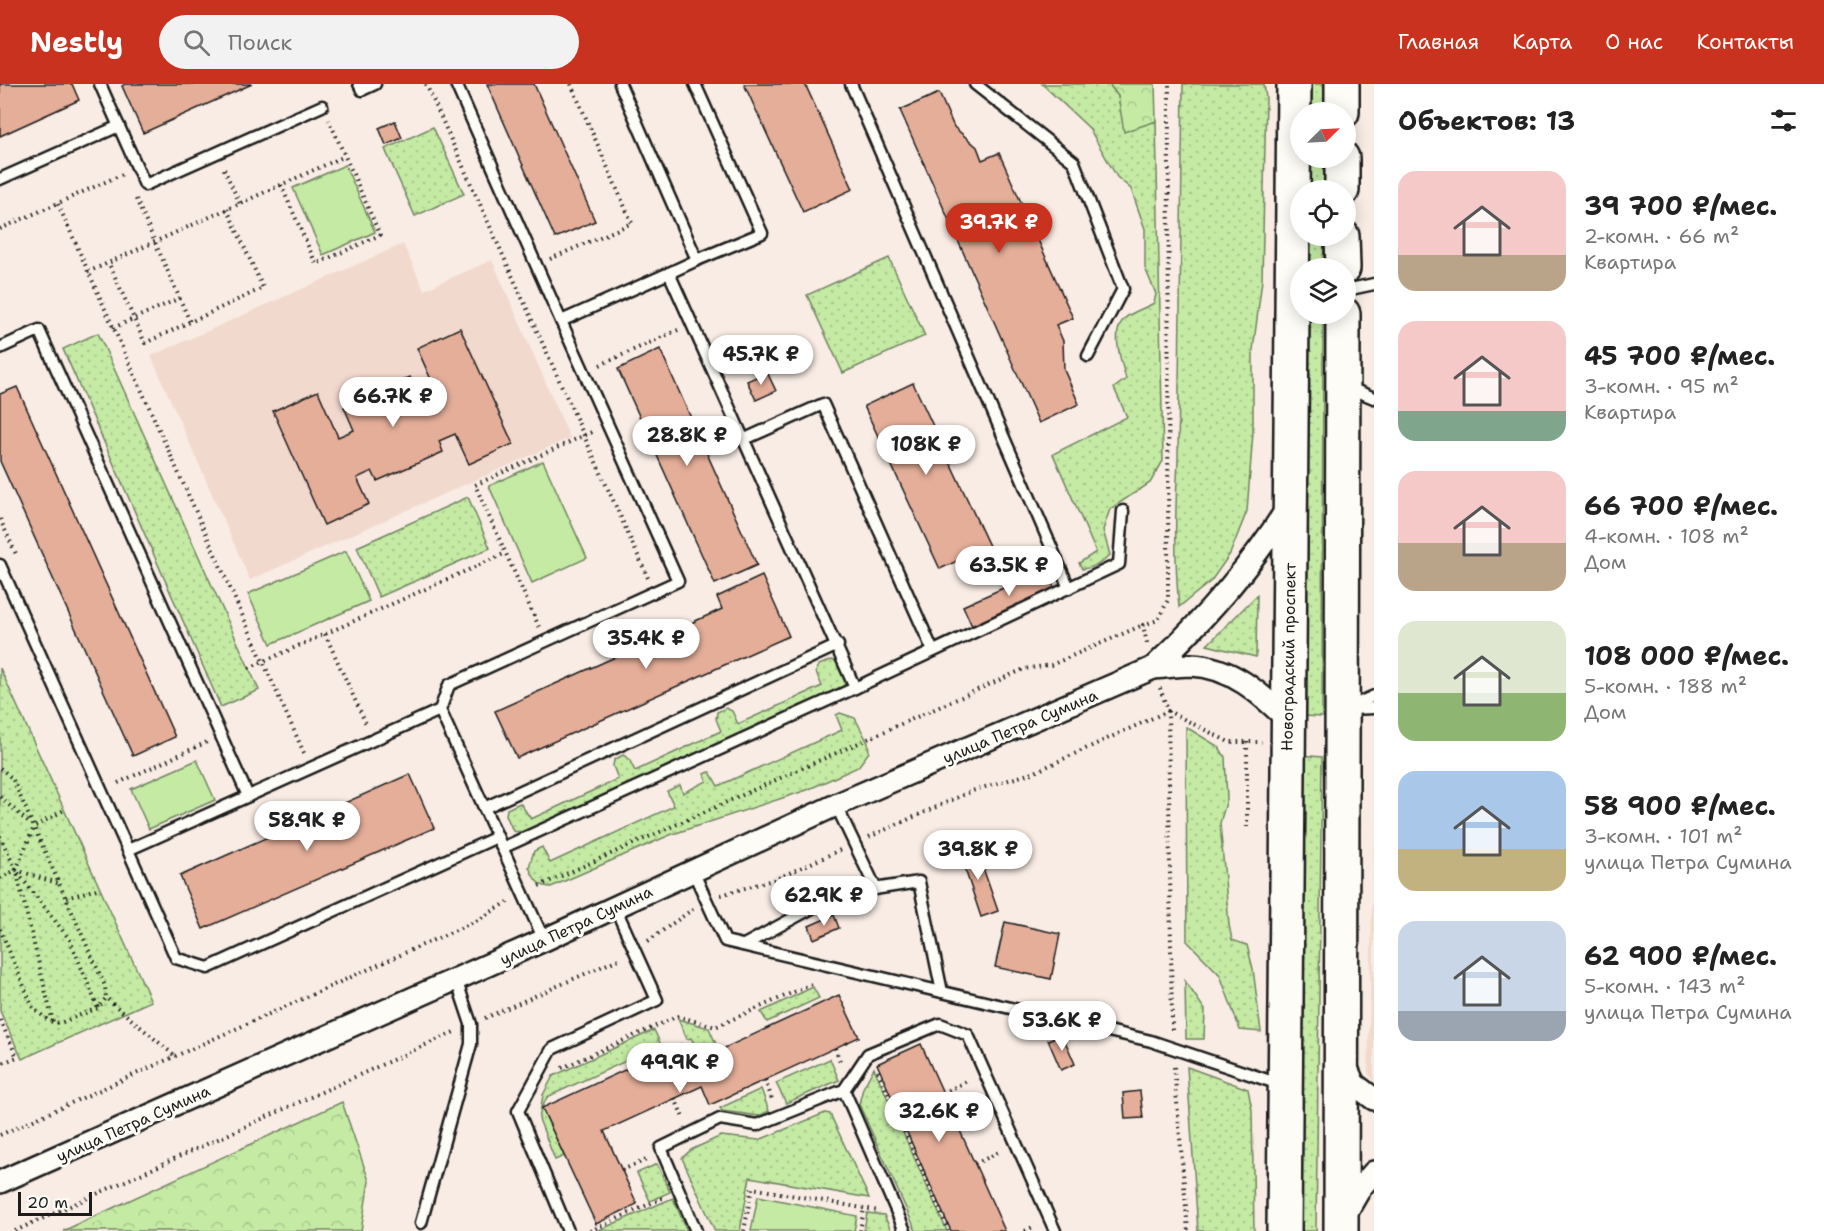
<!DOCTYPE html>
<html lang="ru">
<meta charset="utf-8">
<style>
body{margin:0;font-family:"Shantell Sans",sans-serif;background:#f2f2f2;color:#222;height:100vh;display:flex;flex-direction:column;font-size:22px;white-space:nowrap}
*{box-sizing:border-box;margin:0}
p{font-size:20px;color:#767676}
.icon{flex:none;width:33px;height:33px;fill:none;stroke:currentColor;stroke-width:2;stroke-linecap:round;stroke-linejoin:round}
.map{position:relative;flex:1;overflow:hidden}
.side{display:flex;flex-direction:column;background:#fff;width:450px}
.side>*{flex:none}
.needle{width:39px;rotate:66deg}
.buttons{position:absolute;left:1290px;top:18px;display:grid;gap:12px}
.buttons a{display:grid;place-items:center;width:66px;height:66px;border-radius:50%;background:#fff;box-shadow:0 3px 15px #0003;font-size:30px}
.scale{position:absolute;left:18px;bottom:15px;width:74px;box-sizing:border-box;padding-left:6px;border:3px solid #1c1c1c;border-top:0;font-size:16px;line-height:21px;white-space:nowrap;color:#1c1c1c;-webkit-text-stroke:4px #fdfcf7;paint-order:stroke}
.price{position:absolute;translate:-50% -51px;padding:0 14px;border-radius:21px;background:#fff;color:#222;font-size:20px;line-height:39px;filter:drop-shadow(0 2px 3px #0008)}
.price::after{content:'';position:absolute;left:50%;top:36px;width:18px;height:14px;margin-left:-9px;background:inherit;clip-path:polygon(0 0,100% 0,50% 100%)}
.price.selected{background:#c8321e;color:#fff}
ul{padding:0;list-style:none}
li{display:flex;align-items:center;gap:18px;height:150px;padding:0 24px}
li span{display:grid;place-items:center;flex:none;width:168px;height:120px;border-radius:18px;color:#555}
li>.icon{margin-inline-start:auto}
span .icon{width:72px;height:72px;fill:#fffc;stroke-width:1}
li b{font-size:26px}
h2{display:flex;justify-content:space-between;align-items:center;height:72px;padding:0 24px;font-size:26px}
header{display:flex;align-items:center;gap:36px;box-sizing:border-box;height:84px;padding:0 30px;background:#c8321e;color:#fff}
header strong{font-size:28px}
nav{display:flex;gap:33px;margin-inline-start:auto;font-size:21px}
.search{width:420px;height:54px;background:#f2f2f2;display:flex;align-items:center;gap:15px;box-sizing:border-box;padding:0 21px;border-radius:33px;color:#767676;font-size:22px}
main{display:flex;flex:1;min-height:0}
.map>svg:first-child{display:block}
.built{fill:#f2d9ce}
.green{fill:url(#green-dots);stroke:#708360;stroke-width:1.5}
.forest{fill:url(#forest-crowns);stroke:#708360;stroke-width:1.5}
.pitch{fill:#c4eaa4;stroke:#708360;stroke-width:1.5}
.building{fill:#e4ae99;stroke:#1c1c1c;stroke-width:1.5}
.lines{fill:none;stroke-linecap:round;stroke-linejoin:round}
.service-casing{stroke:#1c1c1c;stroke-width:15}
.minor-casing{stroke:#1c1c1c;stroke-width:26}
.primary-casing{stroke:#1c1c1c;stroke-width:38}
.path{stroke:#1c1c1c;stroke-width:4;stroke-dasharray:1.5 4.5;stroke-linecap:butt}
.service{stroke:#fdfcf7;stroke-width:10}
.minor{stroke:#fdfcf7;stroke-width:21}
.primary{stroke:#fdfcf7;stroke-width:33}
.labels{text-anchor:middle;stroke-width:6;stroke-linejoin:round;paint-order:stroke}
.street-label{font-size:16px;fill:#1c1c1c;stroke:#fdfcf7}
</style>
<header>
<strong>Nestly</strong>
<div class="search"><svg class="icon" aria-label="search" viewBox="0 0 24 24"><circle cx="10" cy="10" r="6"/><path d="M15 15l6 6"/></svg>Поиск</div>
<nav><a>Главная</a><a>Карта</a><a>О нас</a><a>Контакты</a></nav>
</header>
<main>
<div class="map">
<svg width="1374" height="1147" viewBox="0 0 1374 1147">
<defs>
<pattern id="green-dots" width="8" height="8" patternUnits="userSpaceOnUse" patternTransform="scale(1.5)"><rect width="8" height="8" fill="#c4eaa4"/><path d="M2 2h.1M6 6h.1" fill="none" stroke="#a8c88d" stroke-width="1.8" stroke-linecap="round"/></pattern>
<pattern id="forest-crowns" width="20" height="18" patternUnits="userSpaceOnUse" patternTransform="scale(1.5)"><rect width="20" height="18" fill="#c4eaa4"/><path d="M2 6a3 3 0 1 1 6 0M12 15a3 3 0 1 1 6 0" fill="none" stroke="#a8c88d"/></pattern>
</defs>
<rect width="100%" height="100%" fill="#f8ece4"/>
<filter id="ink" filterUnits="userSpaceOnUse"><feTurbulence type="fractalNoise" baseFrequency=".0167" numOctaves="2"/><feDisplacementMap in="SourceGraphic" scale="12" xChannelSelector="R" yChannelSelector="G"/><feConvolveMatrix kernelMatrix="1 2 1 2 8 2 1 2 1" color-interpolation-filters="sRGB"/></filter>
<g filter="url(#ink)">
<g class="built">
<path d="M403 160 424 206 492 176 570 354 250 496 151 272Z"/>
<path d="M1374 744V997L1368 989Z"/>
</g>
<g class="green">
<path d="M1042 0H1109L1118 12 1125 47 1156 37 1163 377 1150 399 1110 425 1103 446 1110 471C1102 480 1094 484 1082 485L1079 479 1096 468 1053 370 1127 333 1114 304 1126 295C1122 279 1110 249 1124 235 1131 228 1146 224 1154 219L1156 210 1145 184V145L1131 105 1117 93 1089 44Z"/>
<path d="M1183 0H1264L1266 14 1262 196 1253 266V348L1247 427 1230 470 1211 497 1179 523C1174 473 1175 426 1178 376Z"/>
<path d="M1306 0H1325L1324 28H1306Z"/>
<path d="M433 43 464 110 415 132 385 65Z"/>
<rect x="1306" y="74" width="18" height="32"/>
<path d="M1305 152H1324L1323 184H1305Z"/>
<path d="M889 174 925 252 843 289 807 211Z"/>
<path d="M1305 230H1323L1322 633 1304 632Z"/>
<path d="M98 249 259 606 221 623 63 265Z"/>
<path d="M468 413 490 464 379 513 357 463Z"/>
<path d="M1257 511 1256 573 1207 561Z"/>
<path d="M831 576 838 578 845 594 844 602 525 749 513 747 506 731 507 725 520 719 531 735 618 695 613 682 614 676 623 671 629 675 635 687 721 647 716 635 717 628 726 624 732 627 738 640 822 602 816 588 819 581Z"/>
<path d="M0 584 151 917 22 975 0 927Z"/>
<path d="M840 629 855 634 868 659 869 668 858 683 807 706 670 751 551 803C537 803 534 794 529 783L534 767 542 763 550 779 674 722 667 707 680 701 683 709 707 697 704 690 710 688 718 702 842 646 836 631Z"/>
<path d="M1186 643 1219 663 1225 673 1227 715 1220 739 1229 841 1232 856 1247 861 1253 885 1261 948 1240 946 1220 891 1187 857Z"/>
<path d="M1299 671 1322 673 1316 1147H1296Z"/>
<path d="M1185 897 1205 926 1204 955H1186Z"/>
<path d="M813 903 819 914 767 938 761 928Z"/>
<path d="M678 935 709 944 716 960 698 967 691 954 687 955Z"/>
<path d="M654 946 661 961 547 1013 542 1024 564 1072 555 1076 539 1035 543 1011 553 992Z"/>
<path d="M830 975 839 996 786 1019 776 999Z"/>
<path d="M1187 983 1248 1005 1252 1026 1254 1147H1198Z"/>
<path d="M874 984 947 1147H916L859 1020 863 1004Z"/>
<path d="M761 1005 769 1027 759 1032 722 1027 720 1024Z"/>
<path d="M825 1029 830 1030 869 1114 750 1093 740 1147H715L682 1074 691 1066 721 1052 759 1056Z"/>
<path d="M657 1080 670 1108 650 1117 637 1089Z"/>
<path d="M673 1114 687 1147H597Z"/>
<path d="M867 1129 884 1131 891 1147H864Z"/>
</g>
<g class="forest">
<path d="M1109 0H1155L1156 37 1124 48 1118 12Z"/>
<path d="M342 1018 369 1097 361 1147H63Z"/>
</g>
<g class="pitch">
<path d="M345 81 375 148 323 171 293 104Z"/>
<path d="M543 377 587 474 532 499 489 402Z"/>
<path d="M346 467 369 517 271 560 248 510Z"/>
<path d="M197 676 215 716 149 745 131 705Z"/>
<path d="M758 1112 857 1132 854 1147H751Z"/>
</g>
<g class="building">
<path d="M0 0H72L79 16 0 52Z"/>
<path d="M125 0H252L143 49 122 2Z"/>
<path d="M487 0H534L595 137 555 154Z"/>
<path d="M744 0H805L853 105 803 128Z"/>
<path d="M939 9 954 43 977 63 982 76 999 69 1073 234 1056 241 1063 257 1064 286 1079 320 1039 339 900 26Z"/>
<path d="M395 37 402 54 386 61 379 44Z"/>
<path d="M460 244 513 360 469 380 455 350 439 357 443 368 377 397 372 387 357 394 369 420 324 441 273 327 318 307 338 353 354 346 344 323 410 293 421 317 437 309 417 264Z"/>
<path d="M660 265 757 481 715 500 618 285Z"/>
<path d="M767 288 776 307 756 316 747 297Z"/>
<path d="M913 299 989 462 940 485 864 322Z"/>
<path d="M17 303 175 653 133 672 0 377V310Z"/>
<path d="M1046 485 1055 505 972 542 963 522Z"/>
<path d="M762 492 789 552 517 674 495 627 722 525 717 513Z"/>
<path d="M410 690 434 744 203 845 180 792Z"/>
<path d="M975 761 998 827 981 833 959 767Z"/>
<path d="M834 831 839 844 814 855 809 842Z"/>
<path d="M1005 838 1060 850 1051 895 995 883Z"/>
<path d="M839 911 859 953 710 1021 702 1002 604 1047 637 1120 596 1140 542 1024 681 960 690 980Z"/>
<path d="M1062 950 1075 980 1061 986 1048 956Z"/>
<path d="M921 960 975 1080 1005 1147H951L913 1062 877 980Z"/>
<path d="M1140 1007 1143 1034 1125 1035 1123 1009Z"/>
</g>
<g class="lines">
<defs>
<g id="service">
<path d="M100 0 145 101 322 22"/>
<path d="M359 0 362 6 375 0"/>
<path d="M456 0 561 237 669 189 855 604 502 764"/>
<path d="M620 0 697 176 669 189"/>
<path d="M695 0 762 149 697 176"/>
<path d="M851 0 1069 504"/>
<path d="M975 0 1074 78 1123 205 1088 272"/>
<path d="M0 95 119 42"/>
<path d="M1346 206 1374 200"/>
<path d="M0 264 39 246 248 712"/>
<path d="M1347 303 1374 314"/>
<path d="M745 355 823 320 933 567"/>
<path d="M0 481 128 766 440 626"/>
<path d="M855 604 1119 480 1123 427"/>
<path d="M1347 624 1374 612"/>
<path d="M1350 625 1374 624"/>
<path d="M836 721 876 805"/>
<path d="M484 724 838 561"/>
<path d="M128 766 176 874 208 884 497 753"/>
<path d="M693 787 725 857 1151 957 1282 1001"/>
<path d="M544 856 440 626 449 601 678 497 561 237"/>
<path d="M744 861 836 811 919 798 942 908"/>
<path d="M844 1006 905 1147"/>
<path d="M421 1139 471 960V940L456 895"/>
<path d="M568 1147 518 1027 552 965 657 916 615 823"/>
<path d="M696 1147 661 1064 720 1035 757 1041 844 1006 868 970 940 940 968 951 1055 1147"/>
</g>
<g id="minor">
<path d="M1288 636C1261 610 1231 582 1191 581 1179 581 1166 583 1153 584 1205 535 1250 484 1288 423"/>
<path d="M1345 980 1354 1000 1374 1015"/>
<path d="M0 1098 544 856 836 721 1153 584"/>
<path d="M1343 1134 1361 1103 1374 1088"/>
</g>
<g id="primary">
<path d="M1342 28V0"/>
<path d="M1342 74V106"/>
<path d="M1342 152 1343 184"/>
<path d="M1284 1147 1294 0"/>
<path d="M1341 1147 1343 230"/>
</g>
</defs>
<use href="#service" class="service-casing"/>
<use href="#minor" class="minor-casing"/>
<use href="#primary" class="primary-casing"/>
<g class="path">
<path d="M426 0 648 494"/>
<path d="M224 85 240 120"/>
<path d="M281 101 316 180 380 151 329 36"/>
<path d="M136 115 190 238"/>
<path d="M58 120 304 669"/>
<path d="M0 145 123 90"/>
<path d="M550 175 632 139 571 0"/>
<path d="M110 182 145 259 263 204 227 125"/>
<path d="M88 188 345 72"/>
<path d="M113 244 180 214"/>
<path d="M600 281 678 246"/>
<path d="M0 435 16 470"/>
<path d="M539 543 475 401 594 347"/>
<path d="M325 550 367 642"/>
<path d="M1147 559 1143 541 1158 536 1168 516 1169 0"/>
<path d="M249 584 506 469"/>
<path d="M1160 604 1168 627 1172 946"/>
<path d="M1247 658V743"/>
<path d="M0 684 12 694 105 902 106 914 175 972"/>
<path d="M118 699 207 658"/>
<path d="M0 713 31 741"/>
<path d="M0 752 16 786 53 938"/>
<path d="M869 753 972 707 1035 688 1168 627 1229 658H1262"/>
<path d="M16 786 60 800"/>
<path d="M18 789 70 856 98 924"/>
<path d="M0 794 16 786 34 743 64 726"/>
<path d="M539 802 1024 585 1051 581 1143 541"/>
<path d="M721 811 776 795 840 766"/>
<path d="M66 814 100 804"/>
<path d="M0 845 33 924 49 937 60 939 98 924 106 914"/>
<path d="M648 857 693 825"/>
<path d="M485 934 621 874"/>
<path d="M0 936 17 973 0 980"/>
<path d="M835 964 841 980"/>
<path d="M1174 983 1188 1147"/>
<path d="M562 984 678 932 715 943 812 900"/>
<path d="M878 987 949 1147"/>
<path d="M765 996 773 1018"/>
<path d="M943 1009 969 996"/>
<path d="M675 1014 684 1036"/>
<path d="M0 1051 478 836 508 818"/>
<path d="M975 1080 1001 1067"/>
<path d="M622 1086 649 1075"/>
<path d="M15 1147 454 948"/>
<path d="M590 1147 665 1113"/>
<path d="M744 1147 752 1104 879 1127"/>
<path d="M860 1147 864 1124"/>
<path d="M1025 1147 1035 1142"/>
</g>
<use href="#service" class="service"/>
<use href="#minor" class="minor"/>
<use href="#primary" class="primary"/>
</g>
</g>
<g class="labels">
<g class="street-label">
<text transform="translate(1288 573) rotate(-89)" y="6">Новоградский проспект</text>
<text transform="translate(1020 642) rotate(-23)" y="6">улица Петра Сумина</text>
<text transform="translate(576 841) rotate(-25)" y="6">улица Петра Сумина</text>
<text transform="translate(133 1039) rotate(-24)" y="6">улица Петра Сумина</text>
</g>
</g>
</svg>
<div class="buttons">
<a><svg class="needle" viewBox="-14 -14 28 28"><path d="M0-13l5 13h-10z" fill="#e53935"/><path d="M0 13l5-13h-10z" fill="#767676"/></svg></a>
<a><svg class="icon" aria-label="locate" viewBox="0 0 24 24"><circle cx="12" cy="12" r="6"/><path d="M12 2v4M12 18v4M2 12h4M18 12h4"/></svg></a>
<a><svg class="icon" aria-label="layers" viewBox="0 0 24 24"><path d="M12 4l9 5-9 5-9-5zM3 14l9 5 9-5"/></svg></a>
</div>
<div class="scale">20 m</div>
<b class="price selected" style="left:999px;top:170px">39.7K ₽</b>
<b class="price" style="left:761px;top:302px">45.7K ₽</b>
<b class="price" style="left:393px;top:344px">66.7K ₽</b>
<b class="price" style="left:687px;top:383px">28.8K ₽</b>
<b class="price" style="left:926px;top:392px">108K ₽</b>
<b class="price" style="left:1009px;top:513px">63.5K ₽</b>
<b class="price" style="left:646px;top:586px">35.4K ₽</b>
<b class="price" style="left:307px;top:768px">58.9K ₽</b>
<b class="price" style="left:978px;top:797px">39.8K ₽</b>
<b class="price" style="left:824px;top:843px">62.9K ₽</b>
<b class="price" style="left:1062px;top:968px">53.6K ₽</b>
<b class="price" style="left:680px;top:1010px">49.9K ₽</b>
<b class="price" style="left:939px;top:1059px">32.6K ₽</b>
</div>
<section class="side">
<h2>Объектов: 13<svg class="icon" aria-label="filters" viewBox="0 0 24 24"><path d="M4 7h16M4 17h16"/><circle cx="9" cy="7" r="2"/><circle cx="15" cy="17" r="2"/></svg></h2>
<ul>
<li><span style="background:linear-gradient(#f6c9c9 70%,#b9a48a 0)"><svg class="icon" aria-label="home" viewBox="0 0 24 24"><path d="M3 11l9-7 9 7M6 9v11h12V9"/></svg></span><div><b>39 700 ₽/мес.</b><p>2-комн. · 66 m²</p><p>Квартира</p></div></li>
<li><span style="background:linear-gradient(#f6c9c9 75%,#7fa58c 0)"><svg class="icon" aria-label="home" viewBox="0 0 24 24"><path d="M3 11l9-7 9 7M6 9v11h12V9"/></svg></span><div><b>45 700 ₽/мес.</b><p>3-комн. · 95 m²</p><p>Квартира</p></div></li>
<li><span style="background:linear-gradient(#f6c9c9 60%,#b9a48a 0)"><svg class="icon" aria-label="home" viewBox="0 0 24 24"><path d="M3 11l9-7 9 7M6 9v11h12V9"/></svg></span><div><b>66 700 ₽/мес.</b><p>4-комн. · 108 m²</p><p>Дом</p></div></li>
<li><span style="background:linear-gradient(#dfe7d0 60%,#8fb573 0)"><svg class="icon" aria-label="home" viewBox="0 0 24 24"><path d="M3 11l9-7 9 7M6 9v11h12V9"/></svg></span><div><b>108 000 ₽/мес.</b><p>5-комн. · 188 m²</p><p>Дом</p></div></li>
<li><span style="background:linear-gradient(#a9c7e8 65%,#c2b280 0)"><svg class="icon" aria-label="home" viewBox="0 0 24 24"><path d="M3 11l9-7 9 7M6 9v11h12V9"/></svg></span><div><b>58 900 ₽/мес.</b><p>3-комн. · 101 m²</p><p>улица Петра Сумина</p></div></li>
<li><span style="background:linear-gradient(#c9d6e8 75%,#9aa5b1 0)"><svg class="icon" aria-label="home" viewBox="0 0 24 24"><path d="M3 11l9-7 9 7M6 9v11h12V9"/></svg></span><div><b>62 900 ₽/мес.</b><p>5-комн. · 143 m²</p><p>улица Петра Сумина</p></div></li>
</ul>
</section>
</main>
